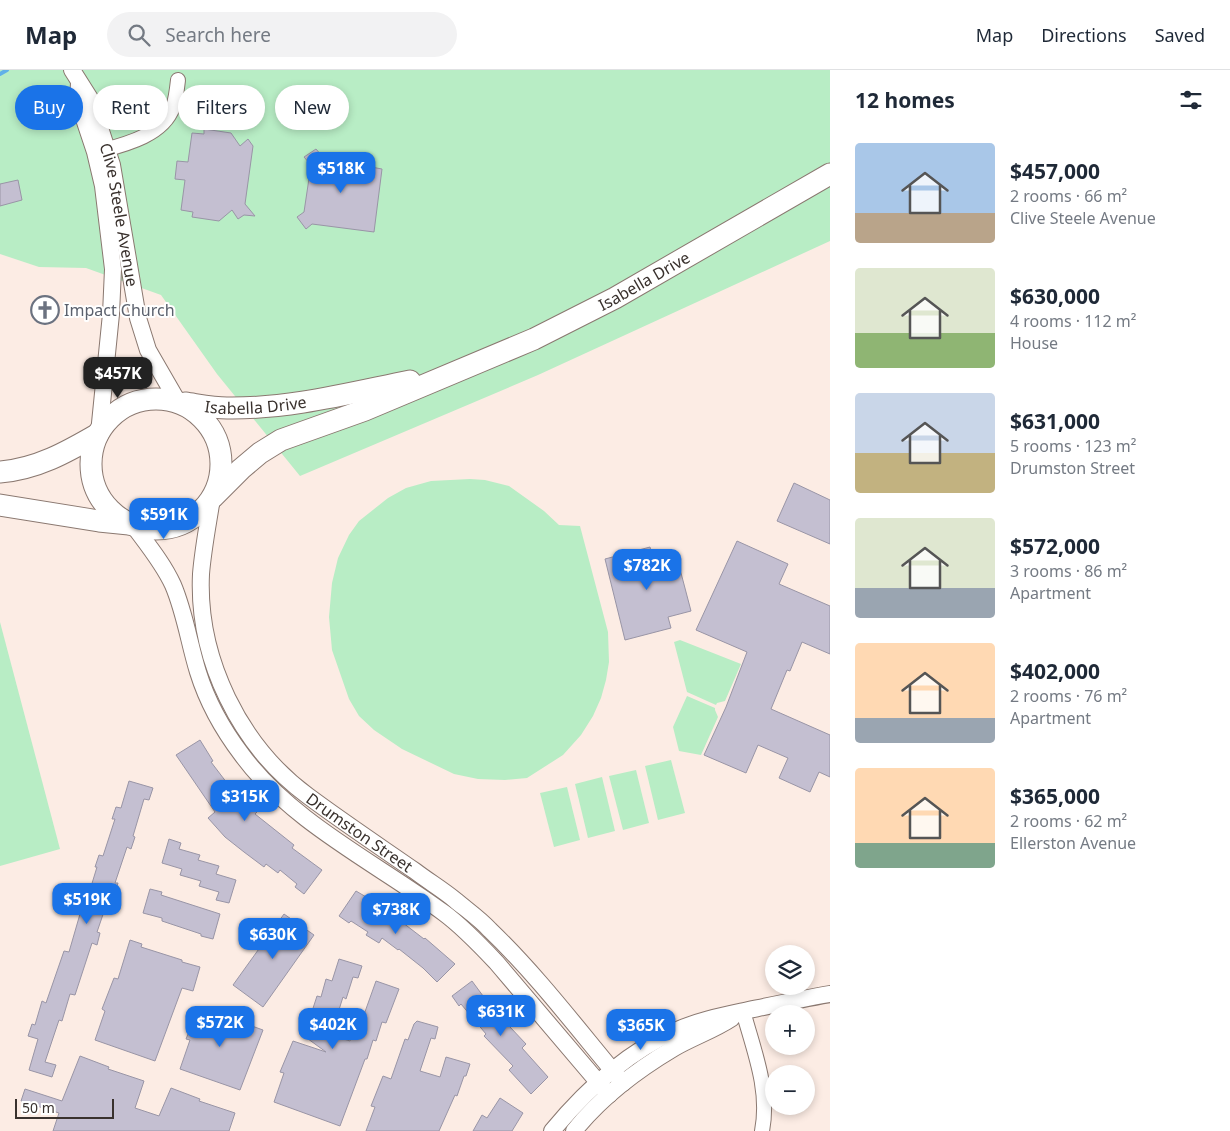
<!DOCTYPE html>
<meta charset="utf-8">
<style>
body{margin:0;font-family:"Noto Sans",sans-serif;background:#f2f2f3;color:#1f2937;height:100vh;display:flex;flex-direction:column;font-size:19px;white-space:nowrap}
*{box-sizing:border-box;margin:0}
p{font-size:16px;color:#747a83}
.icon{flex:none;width:28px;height:28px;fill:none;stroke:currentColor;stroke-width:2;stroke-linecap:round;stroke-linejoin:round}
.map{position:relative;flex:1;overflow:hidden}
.details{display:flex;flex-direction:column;background:#fff;width:400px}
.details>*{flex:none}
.guide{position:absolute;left:15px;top:15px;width:475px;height:45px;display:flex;gap:10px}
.fabs{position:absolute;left:765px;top:875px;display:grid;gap:10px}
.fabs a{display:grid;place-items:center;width:50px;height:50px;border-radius:50%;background:#fff;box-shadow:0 2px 8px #0003;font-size:25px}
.scale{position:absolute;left:15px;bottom:12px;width:99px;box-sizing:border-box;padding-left:5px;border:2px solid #39312d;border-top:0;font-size:14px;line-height:18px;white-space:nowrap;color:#39312d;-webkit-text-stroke:4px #fff;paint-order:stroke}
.price{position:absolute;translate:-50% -42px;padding:0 11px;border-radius:10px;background:#1a73e8;color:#fff;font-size:16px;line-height:32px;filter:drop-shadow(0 1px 2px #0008)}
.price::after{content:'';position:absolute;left:50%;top:30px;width:15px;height:11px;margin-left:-8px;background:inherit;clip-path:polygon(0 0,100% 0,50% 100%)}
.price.current{background:#222;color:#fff}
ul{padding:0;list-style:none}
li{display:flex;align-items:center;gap:15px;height:125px;padding:0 25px}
li span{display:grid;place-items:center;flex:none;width:140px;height:100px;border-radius:5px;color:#555}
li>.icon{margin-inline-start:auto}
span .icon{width:60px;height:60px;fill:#fffc;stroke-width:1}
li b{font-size:21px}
h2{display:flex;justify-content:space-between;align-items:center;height:60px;padding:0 25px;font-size:21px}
.tag{padding:0 18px;border-radius:22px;background:#fff;box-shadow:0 2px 8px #0003;font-size:18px;line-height:45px}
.tag.current{background:#1a73e8;color:#fff}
header{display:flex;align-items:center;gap:30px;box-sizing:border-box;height:70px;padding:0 25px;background:#fff;border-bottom:1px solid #e0e1e3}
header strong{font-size:24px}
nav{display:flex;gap:28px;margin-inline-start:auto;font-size:18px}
.search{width:350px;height:45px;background:#f2f2f3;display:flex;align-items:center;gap:12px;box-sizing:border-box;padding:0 18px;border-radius:28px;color:#747a83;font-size:19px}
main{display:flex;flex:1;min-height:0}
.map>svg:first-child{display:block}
.green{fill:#b8edc5}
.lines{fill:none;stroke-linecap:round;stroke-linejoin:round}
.stream{stroke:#61b1e8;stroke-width:4}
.building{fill:#c4bfd1;stroke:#9995a6}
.minor-casing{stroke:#8a7870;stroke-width:16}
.tertiary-casing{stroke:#8a7870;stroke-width:18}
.primary-casing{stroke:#8a7870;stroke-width:23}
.minor{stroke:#fff;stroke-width:14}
.tertiary{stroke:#fff;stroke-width:16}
.primary{stroke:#fff;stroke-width:21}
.labels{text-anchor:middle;stroke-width:4;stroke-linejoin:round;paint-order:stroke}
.street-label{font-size:16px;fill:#39312d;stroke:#fff}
.worship-label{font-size:16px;fill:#5b616d;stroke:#fff;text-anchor:start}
</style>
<header>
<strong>Map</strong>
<div class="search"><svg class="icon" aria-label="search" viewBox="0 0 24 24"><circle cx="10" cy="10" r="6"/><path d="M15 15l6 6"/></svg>Search here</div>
<nav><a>Map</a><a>Directions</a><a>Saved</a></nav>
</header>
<main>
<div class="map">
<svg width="830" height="1061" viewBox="0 0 830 1061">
<rect width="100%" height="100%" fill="#fcece4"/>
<g class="green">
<path d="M0 0H830V171L538 305 300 406 217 304 161 225 86 198 39 197 0 184Z"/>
<path d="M470 409 485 410 509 416 544 441 559 455 580 456 608 562 609 592 606 610 601 628 593 646 581 665 563 685 527 708 505 710 478 709 454 704 402 679 374 660 359 646 349 629 332 580 329 547 332 513 338 488 349 465 359 451 388 428 406 418 431 411Z"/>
<path d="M0 552 60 779 0 796Z"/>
<path d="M680 570 741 594 725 631 717 633 716 635 687 622 674 572Z"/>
<path d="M687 626 715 638V640L718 647 701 685 679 681 673 657Z"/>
<path d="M671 690 685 743 658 750 645 696Z"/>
<path d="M636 700 649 753 623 760 609 706Z"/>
<path d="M602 707 615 761 588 768 575 714Z"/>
<path d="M567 717 580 770 554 777 540 723Z"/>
</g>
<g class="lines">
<path class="stream" d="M0 4 7 0"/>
</g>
<g class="building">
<path d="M204 59 231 63 240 76 248 69 253 76 245 134 255 146 244 145 238 149 232 140 219 151 192 147 193 142 181 140 185 110 175 109 177 91 188 92 192 63 204 64Z"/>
<path d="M316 79 322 86 361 91 360 95 382 99 374 162 312 154 306 159 297 147 304 142 311 95 304 87Z"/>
<path d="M18 110 22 130 0 136V114Z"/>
<path d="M794 413 830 430V474L777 451Z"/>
<path d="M737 471 788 494 779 514 830 536V584L802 572 790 601 787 600 771 639 830 665V707L819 702 810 722 779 708 788 688 758 675 746 703 704 685 726 637 747 582 696 560Z"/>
<path d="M650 477 653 489 676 484 691 541 668 547 671 558 625 570 605 489Z"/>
<path d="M200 670 213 691 211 692 227 713 257 742 255 744 294 775 292 778 322 800 304 824 295 817 297 814 280 800 278 803 266 794 264 797 244 782 225 767 208 748 215 742 176 685Z"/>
<path d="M129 711 153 718 149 730 144 729 133 766 135 767 131 779 127 777 115 813H118L114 825 110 824 97 862 100 863 97 875 92 873 75 925 70 924 62 951 59 950 45 992 56 995 52 1007 29 1000 38 969 28 966 32 954 35 955 42 931 46 933 64 881 69 882 80 844 77 843 81 831 86 833 97 797H95L99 785 103 786 115 749H112L116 737 121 738Z"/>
<path d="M169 769 181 773 179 779 200 785 198 790 219 796 216 804 236 810 229 833 216 830 219 822 199 816 201 811 180 805 182 799 162 793Z"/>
<path d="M150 819 162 822 161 825 220 844 213 869 201 866V864L162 851V848L143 843Z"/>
<path d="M356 821 378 834 377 835 394 846 424 869 425 868 455 894 437 912 423 898 399 879 398 880 382 868 379 873 366 865 368 862 351 851 349 853 339 846Z"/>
<path d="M284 844 314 865 263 937 233 915Z"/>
<path d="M130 870 142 874 141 877 182 890V892L200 897 193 921 182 918 155 991 95 970 105 941 102 939 114 908 118 909Z"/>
<path d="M339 889 362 896 358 908 353 907 346 929 343 927 331 965 350 971 357 951 361 953 376 911 399 919 386 953 382 952 376 971 373 970 367 989H365L340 1056 274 1032 284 1003 280 1002 293 971 326 982 304 966 317 926 321 927 326 909 332 911Z"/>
<path d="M472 911 486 930 488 928 496 938 494 940 526 974 522 978 548 1007 531 1024 509 1000 513 996 484 966 486 964 461 934 459 936 452 926Z"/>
<path d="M199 937 263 960 240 1020 180 999 190 970 186 969Z"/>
<path d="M417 951 438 957 435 969 431 968 420 1001 440 1007 446 987 470 994 466 1006H464L457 1026 455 1025 439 1061H366L375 1037 371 1036 383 1006 391 1009 405 969 408 970 414 954Z"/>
<path d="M80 986 109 997 108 999 144 1011 135 1038 159 1046 171 1018 200 1029 199 1031 235 1043 229 1061H53L59 1043 21 1031 25 1019 62 1031Z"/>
<path d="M500 1028 523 1043 512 1061H473L482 1045 487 1048Z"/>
</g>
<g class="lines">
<defs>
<g id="minor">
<path d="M97 82C123 75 163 66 173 37 176 29 177 19 178 10"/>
<path d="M743 941C754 981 770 1020 762 1061"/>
</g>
<g id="tertiary">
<path id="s1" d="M72 0 91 30 112 95 138 248 148 280 178 332"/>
<path d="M79 13 78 31 95 82 103 116 113 199 111 244 99 363"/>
<path id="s2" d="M212 428C208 454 203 479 201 504 197 589 240 676 308 726 343 752 379 776 415 801 428 811 443 820 455 830 467 840 480 849 490 860 538 906 580 962 623 1013"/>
<path d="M133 455C147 474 163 493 173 515 185 543 189 573 198 602 207 631 223 660 242 685 291 752 378 794 444 843 463 857 480 875 496 892L609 1025"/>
<path d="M552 1061C586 1020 626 983 675 961 697 951 721 946 744 941 773 935 801 929 830 924"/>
<path d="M574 1061C601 1027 637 1000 674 978 693 967 714 960 732 948"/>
</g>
<g id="primary">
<circle cx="156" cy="394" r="65"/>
<path id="s3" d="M185 333C199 335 214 338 227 338 289 339 350 323 410 311"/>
<path d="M0 402C37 399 67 382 98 364"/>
<path id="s4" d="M213 427 241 399 260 383 281 370 365 340 534 269 615 228 830 104"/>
<path d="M0 435 99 451 129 454"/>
</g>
</defs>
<use href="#minor" class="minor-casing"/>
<use href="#tertiary" class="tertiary-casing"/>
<use href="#primary" class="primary-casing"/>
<use href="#minor" class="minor"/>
<use href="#tertiary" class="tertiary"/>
<use href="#primary" class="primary"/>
</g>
<defs>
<symbol id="church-ring" viewBox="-11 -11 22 22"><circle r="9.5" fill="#fff" stroke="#6b7280" stroke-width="1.5"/><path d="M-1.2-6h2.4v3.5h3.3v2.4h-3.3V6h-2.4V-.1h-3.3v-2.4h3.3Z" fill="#6b7280"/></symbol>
</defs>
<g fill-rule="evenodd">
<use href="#church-ring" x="29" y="224" width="32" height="32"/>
</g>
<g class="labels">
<g class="street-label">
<text dy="6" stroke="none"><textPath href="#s1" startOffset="154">Clive Steele Avenue</textPath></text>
<text dy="6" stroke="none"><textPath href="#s4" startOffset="486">Isabella Drive</textPath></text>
<text dy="6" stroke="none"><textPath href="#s3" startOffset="71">Isabella Drive</textPath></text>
<text dy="6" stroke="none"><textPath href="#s2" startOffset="396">Drumston Street</textPath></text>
</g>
<g class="worship-label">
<text x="64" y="246">Impact Church</text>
</g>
</g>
</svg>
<div class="fabs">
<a><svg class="icon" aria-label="layers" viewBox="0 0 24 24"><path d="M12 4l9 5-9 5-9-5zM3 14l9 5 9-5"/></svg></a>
<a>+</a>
<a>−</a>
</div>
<div class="scale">50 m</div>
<b class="price" style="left:341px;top:124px">$518K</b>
<b class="price current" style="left:118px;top:329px">$457K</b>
<b class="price" style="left:164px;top:470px">$591K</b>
<b class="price" style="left:647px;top:521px">$782K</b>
<b class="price" style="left:245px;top:752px">$315K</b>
<b class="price" style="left:87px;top:855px">$519K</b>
<b class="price" style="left:396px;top:865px">$738K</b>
<b class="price" style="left:273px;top:890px">$630K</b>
<b class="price" style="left:501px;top:967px">$631K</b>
<b class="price" style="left:220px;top:978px">$572K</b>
<b class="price" style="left:333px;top:980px">$402K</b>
<b class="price" style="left:641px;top:981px">$365K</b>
<div class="guide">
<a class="tag current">Buy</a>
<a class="tag">Rent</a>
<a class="tag">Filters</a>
<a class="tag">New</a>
</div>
</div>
<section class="details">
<h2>12 homes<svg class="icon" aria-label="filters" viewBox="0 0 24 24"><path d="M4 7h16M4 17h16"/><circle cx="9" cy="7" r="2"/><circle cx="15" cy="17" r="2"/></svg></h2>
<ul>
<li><span style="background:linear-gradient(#a9c7e8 70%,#b9a48a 0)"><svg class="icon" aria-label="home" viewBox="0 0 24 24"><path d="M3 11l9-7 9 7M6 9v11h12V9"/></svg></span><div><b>$457,000</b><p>2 rooms · 66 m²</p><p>Clive Steele Avenue</p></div></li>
<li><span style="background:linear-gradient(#dfe7d0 65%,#8fb573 0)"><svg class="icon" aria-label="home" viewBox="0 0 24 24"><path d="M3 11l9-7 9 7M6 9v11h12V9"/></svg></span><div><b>$630,000</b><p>4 rooms · 112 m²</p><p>House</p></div></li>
<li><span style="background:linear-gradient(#c9d6e8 60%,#c2b280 0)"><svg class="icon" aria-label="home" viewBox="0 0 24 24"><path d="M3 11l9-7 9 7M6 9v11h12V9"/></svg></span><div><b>$631,000</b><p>5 rooms · 123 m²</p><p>Drumston Street</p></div></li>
<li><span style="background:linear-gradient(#dfe7d0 70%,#9aa5b1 0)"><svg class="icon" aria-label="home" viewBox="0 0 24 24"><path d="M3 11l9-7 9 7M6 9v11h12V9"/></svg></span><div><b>$572,000</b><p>3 rooms · 86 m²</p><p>Apartment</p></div></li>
<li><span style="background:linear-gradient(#ffd9b3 75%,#9aa5b1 0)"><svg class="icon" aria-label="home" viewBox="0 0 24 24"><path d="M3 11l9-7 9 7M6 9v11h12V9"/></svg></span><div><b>$402,000</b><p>2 rooms · 76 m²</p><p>Apartment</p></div></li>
<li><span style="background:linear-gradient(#ffd9b3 75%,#7fa58c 0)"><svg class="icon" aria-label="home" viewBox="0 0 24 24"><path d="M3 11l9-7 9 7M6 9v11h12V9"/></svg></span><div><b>$365,000</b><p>2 rooms · 62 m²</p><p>Ellerston Avenue</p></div></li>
</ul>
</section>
</main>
